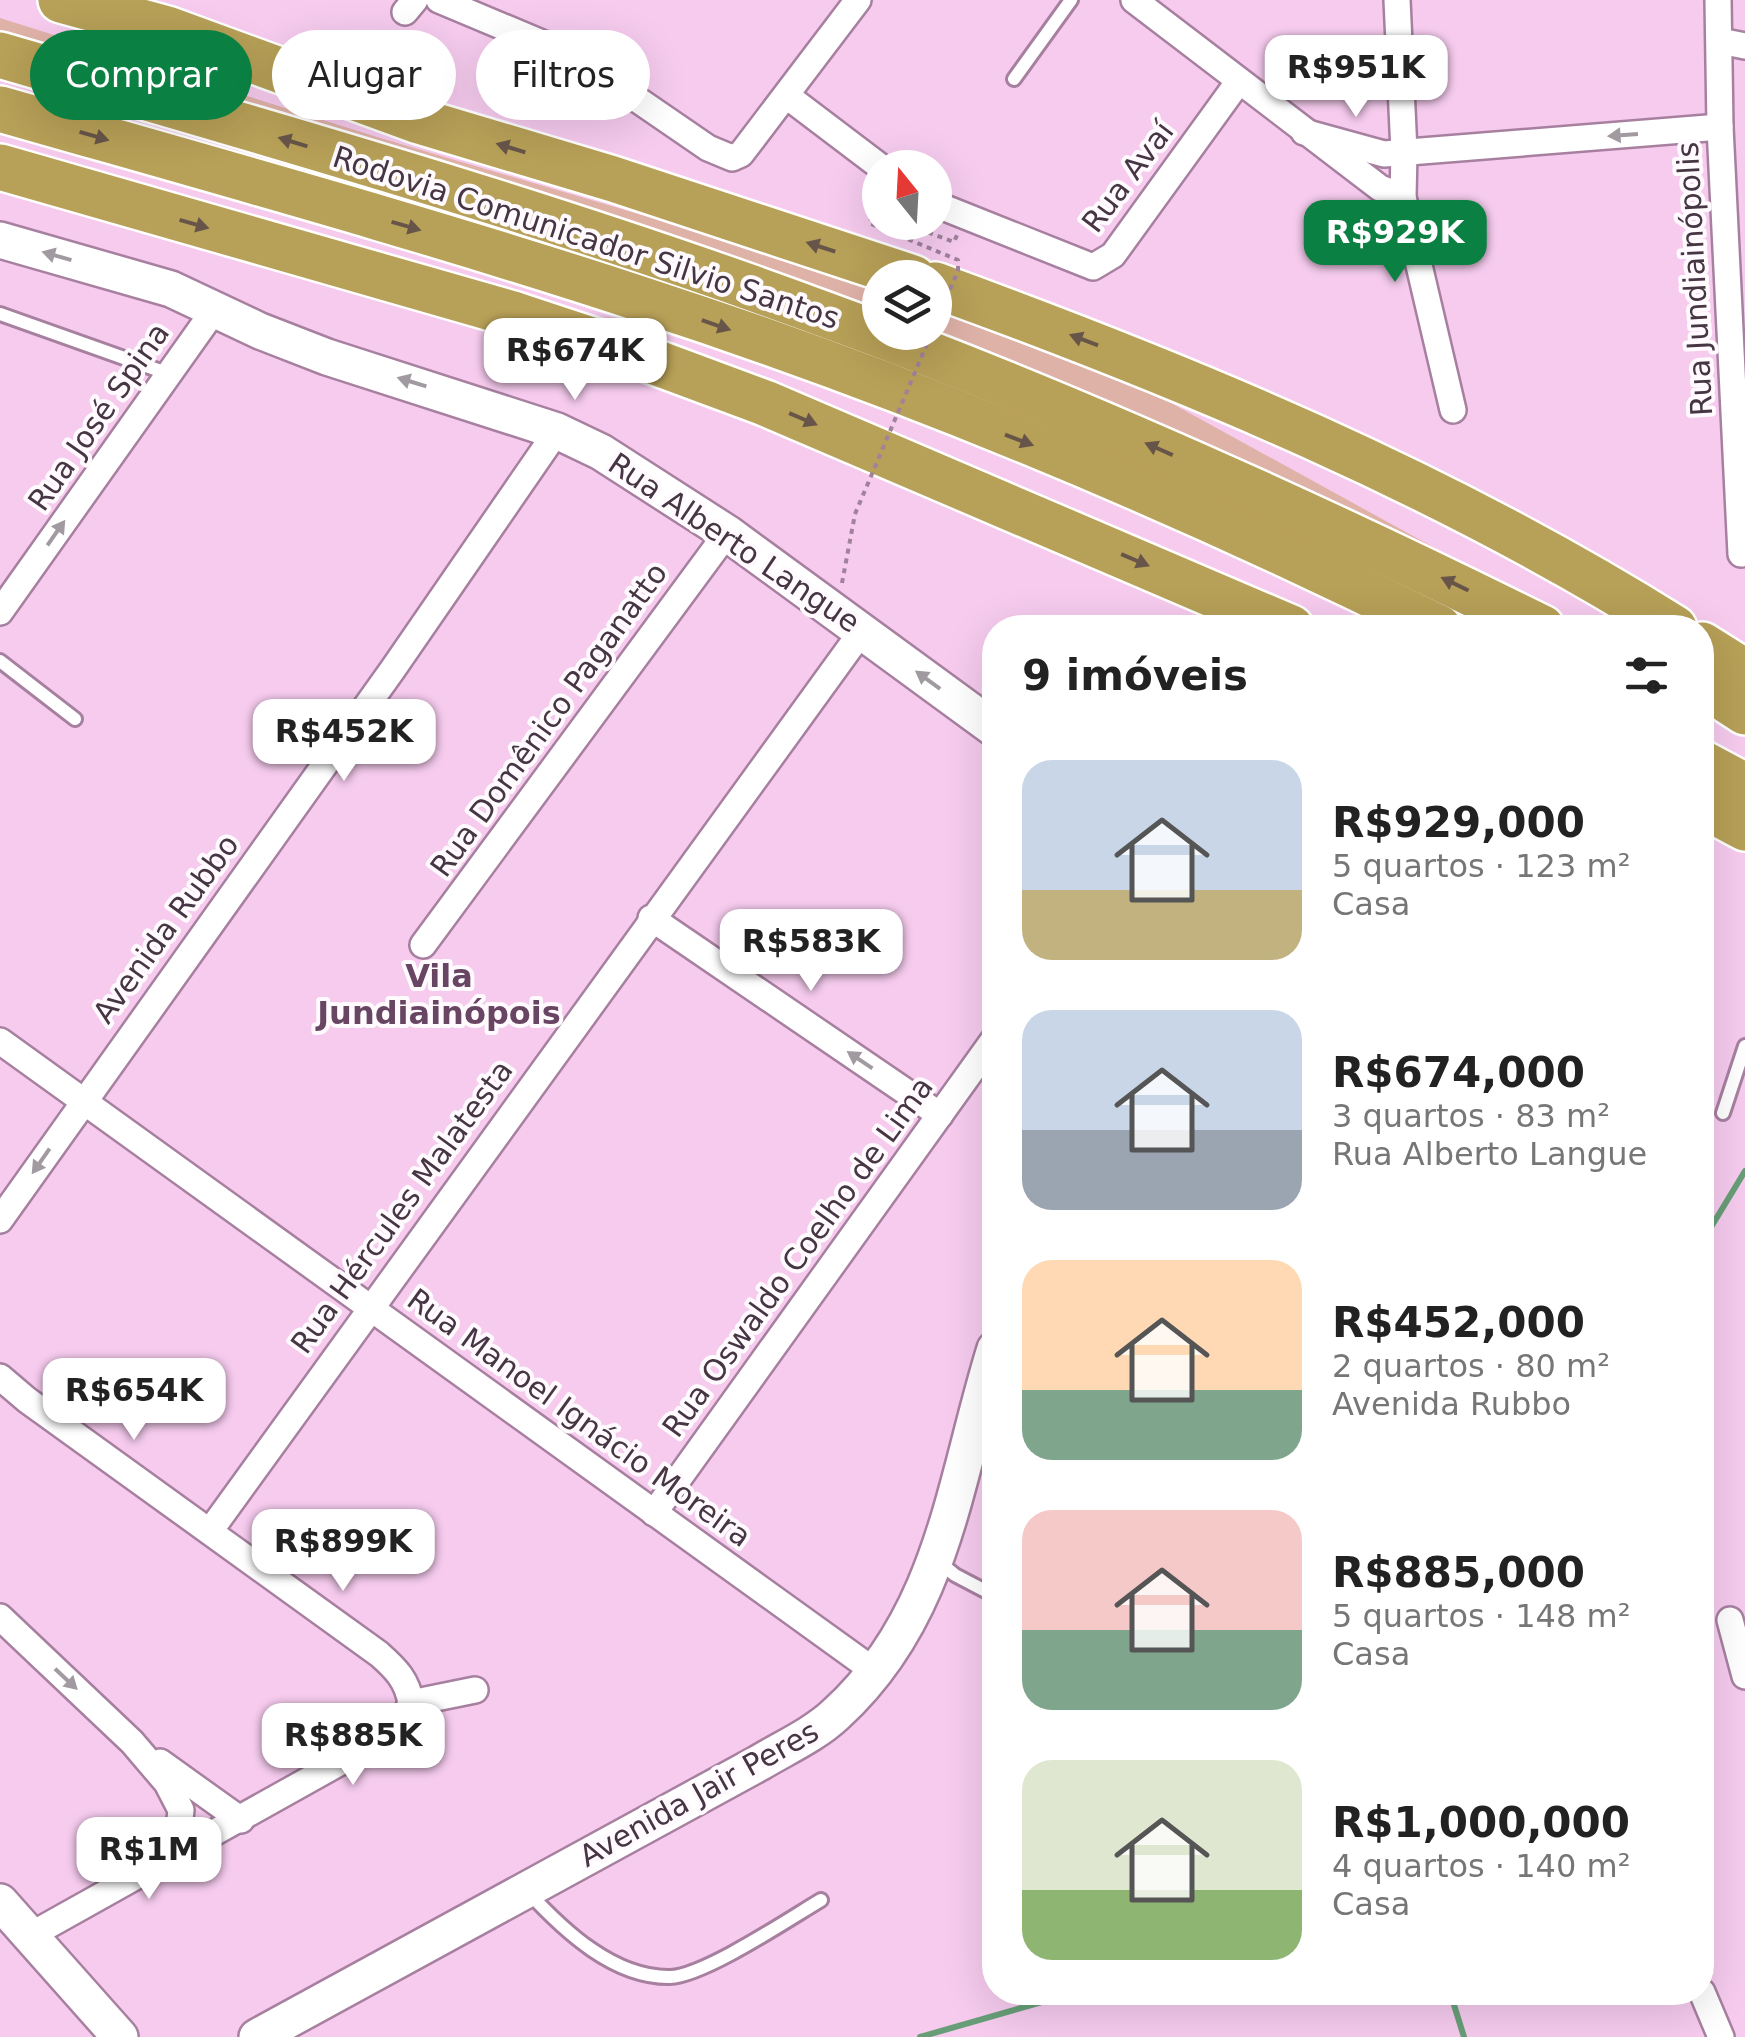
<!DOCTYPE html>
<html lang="pt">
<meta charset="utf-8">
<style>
body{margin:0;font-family:"DejaVu Sans",sans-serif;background:#f2f2f2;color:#222;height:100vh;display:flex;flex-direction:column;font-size:38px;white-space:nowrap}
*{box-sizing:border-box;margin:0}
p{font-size:32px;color:#767676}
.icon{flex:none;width:55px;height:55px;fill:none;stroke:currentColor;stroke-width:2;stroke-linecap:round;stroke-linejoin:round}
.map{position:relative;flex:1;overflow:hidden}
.details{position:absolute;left:982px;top:615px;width:732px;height:1390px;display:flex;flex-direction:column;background:#fff;border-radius:40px;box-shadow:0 10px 40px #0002}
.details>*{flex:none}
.banner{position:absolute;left:30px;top:30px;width:802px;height:90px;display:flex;gap:20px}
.needle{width:65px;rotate:342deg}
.tools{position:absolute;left:862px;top:150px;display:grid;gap:20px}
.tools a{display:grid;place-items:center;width:90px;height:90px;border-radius:50%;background:#fff;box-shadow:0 10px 40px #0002;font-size:50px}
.price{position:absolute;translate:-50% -85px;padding:0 22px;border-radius:20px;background:#fff;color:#222;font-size:32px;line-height:65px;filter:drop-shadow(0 2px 5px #0008)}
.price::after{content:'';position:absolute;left:50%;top:60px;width:30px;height:22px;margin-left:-15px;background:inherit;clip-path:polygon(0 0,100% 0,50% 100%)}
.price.current{background:#0b8043;color:#fff}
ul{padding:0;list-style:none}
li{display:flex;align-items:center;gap:30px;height:250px;padding:0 40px}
li span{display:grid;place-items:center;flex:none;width:280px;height:200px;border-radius:30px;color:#555}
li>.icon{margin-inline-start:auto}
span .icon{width:120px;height:120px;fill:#fffc;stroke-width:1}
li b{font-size:42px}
h2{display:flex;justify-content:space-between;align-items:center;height:120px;padding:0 40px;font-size:42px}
.pill{padding:0 35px;border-radius:45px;background:#fff;box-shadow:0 10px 40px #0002;font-size:35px;line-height:90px}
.pill.current{background:#0b8043;color:#fff}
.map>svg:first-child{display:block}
.green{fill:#dfb2a8}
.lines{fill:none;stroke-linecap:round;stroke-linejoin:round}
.stream{stroke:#679e77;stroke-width:6}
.lane-casing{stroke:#a780a0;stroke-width:18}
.street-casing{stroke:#a780a0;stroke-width:30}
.secondary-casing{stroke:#a780a0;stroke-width:40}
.highway-casing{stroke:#fff;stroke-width:50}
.path{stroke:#a0829b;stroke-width:4;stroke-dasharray:5 5;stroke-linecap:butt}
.lane{stroke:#fff;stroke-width:12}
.street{stroke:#fff;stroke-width:25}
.secondary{stroke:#fff;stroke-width:35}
.highway{stroke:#b7a057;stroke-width:45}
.path-bridge{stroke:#a0829b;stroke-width:4;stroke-dasharray:5 5;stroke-linecap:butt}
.oneway{fill:#a29aa1}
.oneway2{fill:#685549}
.labels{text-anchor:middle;stroke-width:8;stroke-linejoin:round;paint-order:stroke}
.street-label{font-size:30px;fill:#463543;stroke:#fefafd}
.neighbourhood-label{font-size:32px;font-weight:bold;fill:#684562;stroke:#fefafd}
</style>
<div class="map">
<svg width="1745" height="2037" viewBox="0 0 1745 2037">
<rect width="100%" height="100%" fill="#f6cbee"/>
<g class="green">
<path d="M0 18 377 137 835 272 880 288V322L0 48Z"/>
<path d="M935 307 1109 374 1173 404 1484 575 935 332Z"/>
</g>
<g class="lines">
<g class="stream">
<path d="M1702 1242 1745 1171"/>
<path d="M1450 1992 1464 2037"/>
<path d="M920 2037 1077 1992"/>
</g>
<defs>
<g id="lane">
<path d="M1014 79 1071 0"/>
<path d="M0 314 169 374"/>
<path d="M0 661 75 719"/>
<path d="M1723 1113 1745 1046"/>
<path d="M939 1562 955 1575 995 1596"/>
<path d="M528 1892C564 1931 614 1978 670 1977 704 1976 789 1919 821 1900"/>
</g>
<g id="street">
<path d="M439 0 549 46 638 100 708 148 732 158 741 154 858 0"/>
<path d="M1134 0 1380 188 1403 197"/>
<path d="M1397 0 1404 152 1403 197 1453 410"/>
<path d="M1718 0 1720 127 1741 554"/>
<path d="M405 12 415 0"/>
<path d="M1720 41 1745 46"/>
<path d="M787 96 882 168"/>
<path d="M1304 132 1384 154 1720 127"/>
<path d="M935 204 1093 267 1113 255 1239 81"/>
<path d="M0 612 215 309"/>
<path d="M651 918 940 1115"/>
<path d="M423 945 727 533"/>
<path d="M0 1041 877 1673"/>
<path d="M0 1220 393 669 557 431"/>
<path d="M0 1377 27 1400 379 1654C396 1669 407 1680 411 1703"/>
<path d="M654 1513 995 1038"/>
<path d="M210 1531 862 631"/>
<path d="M0 1617 132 1742 167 1783 181 1810 176 1856"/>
<path d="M1730 1620 1745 1676"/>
<path d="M411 1703 475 1690"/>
<path d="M160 1762 241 1820"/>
<path d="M31 1935 380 1740 401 1724 411 1703"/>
<path d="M1702 1992 1721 2037"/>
</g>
<g id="secondary">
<path d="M0 240 171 289 260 331 327 357 557 431 601 452 727 533 995 729"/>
<path d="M0 1902 120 2037"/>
<path d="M257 2037 759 1763C784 1748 815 1734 836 1714 944 1615 954 1481 995 1349"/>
</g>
<g id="highway">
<path d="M61 0 167 29 419 121 613 179 913 278"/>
<path d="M0 55C278 136 558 215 829 316 1073 405 1310 513 1542 628"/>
<path d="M0 109C217 171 435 231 650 302 917 389 1187 503 1439 628"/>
<path d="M0 167 516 315 625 351 765 403 1291 628"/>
<path d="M935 285C1190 378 1443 483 1674 628"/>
<path d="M1702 645 1745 672"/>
<path d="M1702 684 1745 712"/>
<path d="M1702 763 1745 786"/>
<path d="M1702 805 1745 828"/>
</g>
</defs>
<use href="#lane" class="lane-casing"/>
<use href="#street" class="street-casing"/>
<use href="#secondary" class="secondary-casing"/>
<use href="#highway" class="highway-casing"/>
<g class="path">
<path d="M900 222 954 242 957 235"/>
<path d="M842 583 855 514"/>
</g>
<use href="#lane" class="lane"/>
<use href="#street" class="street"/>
<use href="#secondary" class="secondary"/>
<use href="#highway" class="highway"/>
<g class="path-bridge">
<path d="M880 215 874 213 869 223 958 260V271L935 324"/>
<path d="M855 514 932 332"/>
</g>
</g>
<defs><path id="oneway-solid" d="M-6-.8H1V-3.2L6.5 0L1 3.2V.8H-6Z" transform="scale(2.5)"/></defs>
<g class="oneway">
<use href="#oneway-solid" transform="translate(1623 135) rotate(176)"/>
<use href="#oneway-solid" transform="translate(57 256) rotate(-164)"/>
<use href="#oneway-solid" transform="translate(412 382) rotate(-163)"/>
<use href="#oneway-solid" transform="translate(56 533) rotate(-55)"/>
<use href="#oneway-solid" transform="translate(928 680) rotate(-144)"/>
<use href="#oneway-solid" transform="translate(860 1060) rotate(-146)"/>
<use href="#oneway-solid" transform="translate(41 1161) rotate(125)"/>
<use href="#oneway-solid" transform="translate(66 1679) rotate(43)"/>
</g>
<g class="oneway2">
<use href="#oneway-solid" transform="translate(94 136) rotate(16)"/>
<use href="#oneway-solid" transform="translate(293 142) rotate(-163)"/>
<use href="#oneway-solid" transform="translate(511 148) rotate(-163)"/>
<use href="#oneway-solid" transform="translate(194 224) rotate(16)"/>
<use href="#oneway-solid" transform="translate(406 226) rotate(16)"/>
<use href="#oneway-solid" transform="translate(821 247) rotate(-162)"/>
<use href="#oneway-solid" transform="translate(716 325) rotate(19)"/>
<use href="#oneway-solid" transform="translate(1084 340) rotate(-159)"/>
<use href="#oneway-solid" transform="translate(803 419) rotate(23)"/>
<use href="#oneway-solid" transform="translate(1019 440) rotate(21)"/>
<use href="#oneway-solid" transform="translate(1159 449) rotate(-156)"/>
<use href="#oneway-solid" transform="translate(1135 560) rotate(23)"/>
<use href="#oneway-solid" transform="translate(1455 584) rotate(-154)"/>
</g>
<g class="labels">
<g class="street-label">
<text transform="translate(1128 177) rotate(-53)" y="10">Rua Avaí</text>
<text transform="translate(586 238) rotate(18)" y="10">Rodovia Comunicador Silvio Santos</text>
<text transform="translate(1695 279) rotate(-93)" y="10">Rua Jundiainópolis</text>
<text transform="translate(99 417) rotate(-55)" y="10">Rua José Spina</text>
<text transform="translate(734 543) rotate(34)" y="10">Rua Alberto Langue</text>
<text transform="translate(549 720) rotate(-54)" y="10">Rua Domênico Paganatto</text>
<text transform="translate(166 929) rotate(-54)" y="10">Avenida Rubbo</text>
<text transform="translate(402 1207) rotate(-54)" y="10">Rua Hércules Malatesta</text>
<text transform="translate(798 1257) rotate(-54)" y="10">Rua Oswaldo Coelho de Lima</text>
<text transform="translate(579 1418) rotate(36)" y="10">Rua Manoel Ignácio Moreira</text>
<text transform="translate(699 1794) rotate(-29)" y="10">Avenida Jair Peres</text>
</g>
<g class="neighbourhood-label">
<text x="439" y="987">Vila<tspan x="439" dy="37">Jundiainópois</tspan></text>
</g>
</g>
</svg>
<div class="tools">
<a><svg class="needle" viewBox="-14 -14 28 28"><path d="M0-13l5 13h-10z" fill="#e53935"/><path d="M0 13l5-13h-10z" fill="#767676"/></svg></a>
<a><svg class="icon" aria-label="layers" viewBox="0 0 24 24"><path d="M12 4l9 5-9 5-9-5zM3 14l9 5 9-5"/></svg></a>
</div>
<b class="price" style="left:1356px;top:120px">R$951K</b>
<b class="price current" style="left:1395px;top:285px">R$929K</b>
<b class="price" style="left:575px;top:403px">R$674K</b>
<b class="price" style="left:344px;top:784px">R$452K</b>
<b class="price" style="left:811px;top:994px">R$583K</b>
<b class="price" style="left:134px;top:1443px">R$654K</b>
<b class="price" style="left:343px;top:1594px">R$899K</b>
<b class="price" style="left:353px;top:1788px">R$885K</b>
<b class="price" style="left:149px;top:1902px">R$1M</b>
<div class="banner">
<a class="pill current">Comprar</a>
<a class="pill">Alugar</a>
<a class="pill">Filtros</a>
</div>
<section class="details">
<h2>9 imóveis<svg class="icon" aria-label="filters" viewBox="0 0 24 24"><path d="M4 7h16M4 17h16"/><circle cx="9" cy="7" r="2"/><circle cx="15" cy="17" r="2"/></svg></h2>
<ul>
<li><span style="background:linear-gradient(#c9d6e8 65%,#c2b280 0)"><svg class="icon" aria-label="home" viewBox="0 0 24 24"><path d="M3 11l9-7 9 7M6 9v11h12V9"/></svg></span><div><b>R$929,000</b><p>5 quartos · 123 m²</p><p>Casa</p></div></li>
<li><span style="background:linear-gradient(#c9d6e8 60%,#9aa5b1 0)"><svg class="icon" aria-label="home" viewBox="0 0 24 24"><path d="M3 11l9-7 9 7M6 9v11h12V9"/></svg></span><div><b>R$674,000</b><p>3 quartos · 83 m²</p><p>Rua Alberto Langue</p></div></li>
<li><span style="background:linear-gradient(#ffd9b3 65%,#7fa58c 0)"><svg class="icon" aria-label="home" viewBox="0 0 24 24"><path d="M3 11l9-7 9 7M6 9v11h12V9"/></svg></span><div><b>R$452,000</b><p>2 quartos · 80 m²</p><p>Avenida Rubbo</p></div></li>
<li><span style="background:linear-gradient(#f6c9c9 60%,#7fa58c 0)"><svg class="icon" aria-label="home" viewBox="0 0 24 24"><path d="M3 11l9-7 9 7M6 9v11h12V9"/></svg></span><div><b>R$885,000</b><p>5 quartos · 148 m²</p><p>Casa</p></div></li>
<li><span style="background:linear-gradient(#dfe7d0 65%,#8fb573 0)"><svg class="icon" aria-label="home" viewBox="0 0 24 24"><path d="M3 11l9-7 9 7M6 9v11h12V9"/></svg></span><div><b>R$1,000,000</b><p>4 quartos · 140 m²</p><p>Casa</p></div></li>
</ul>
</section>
</div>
